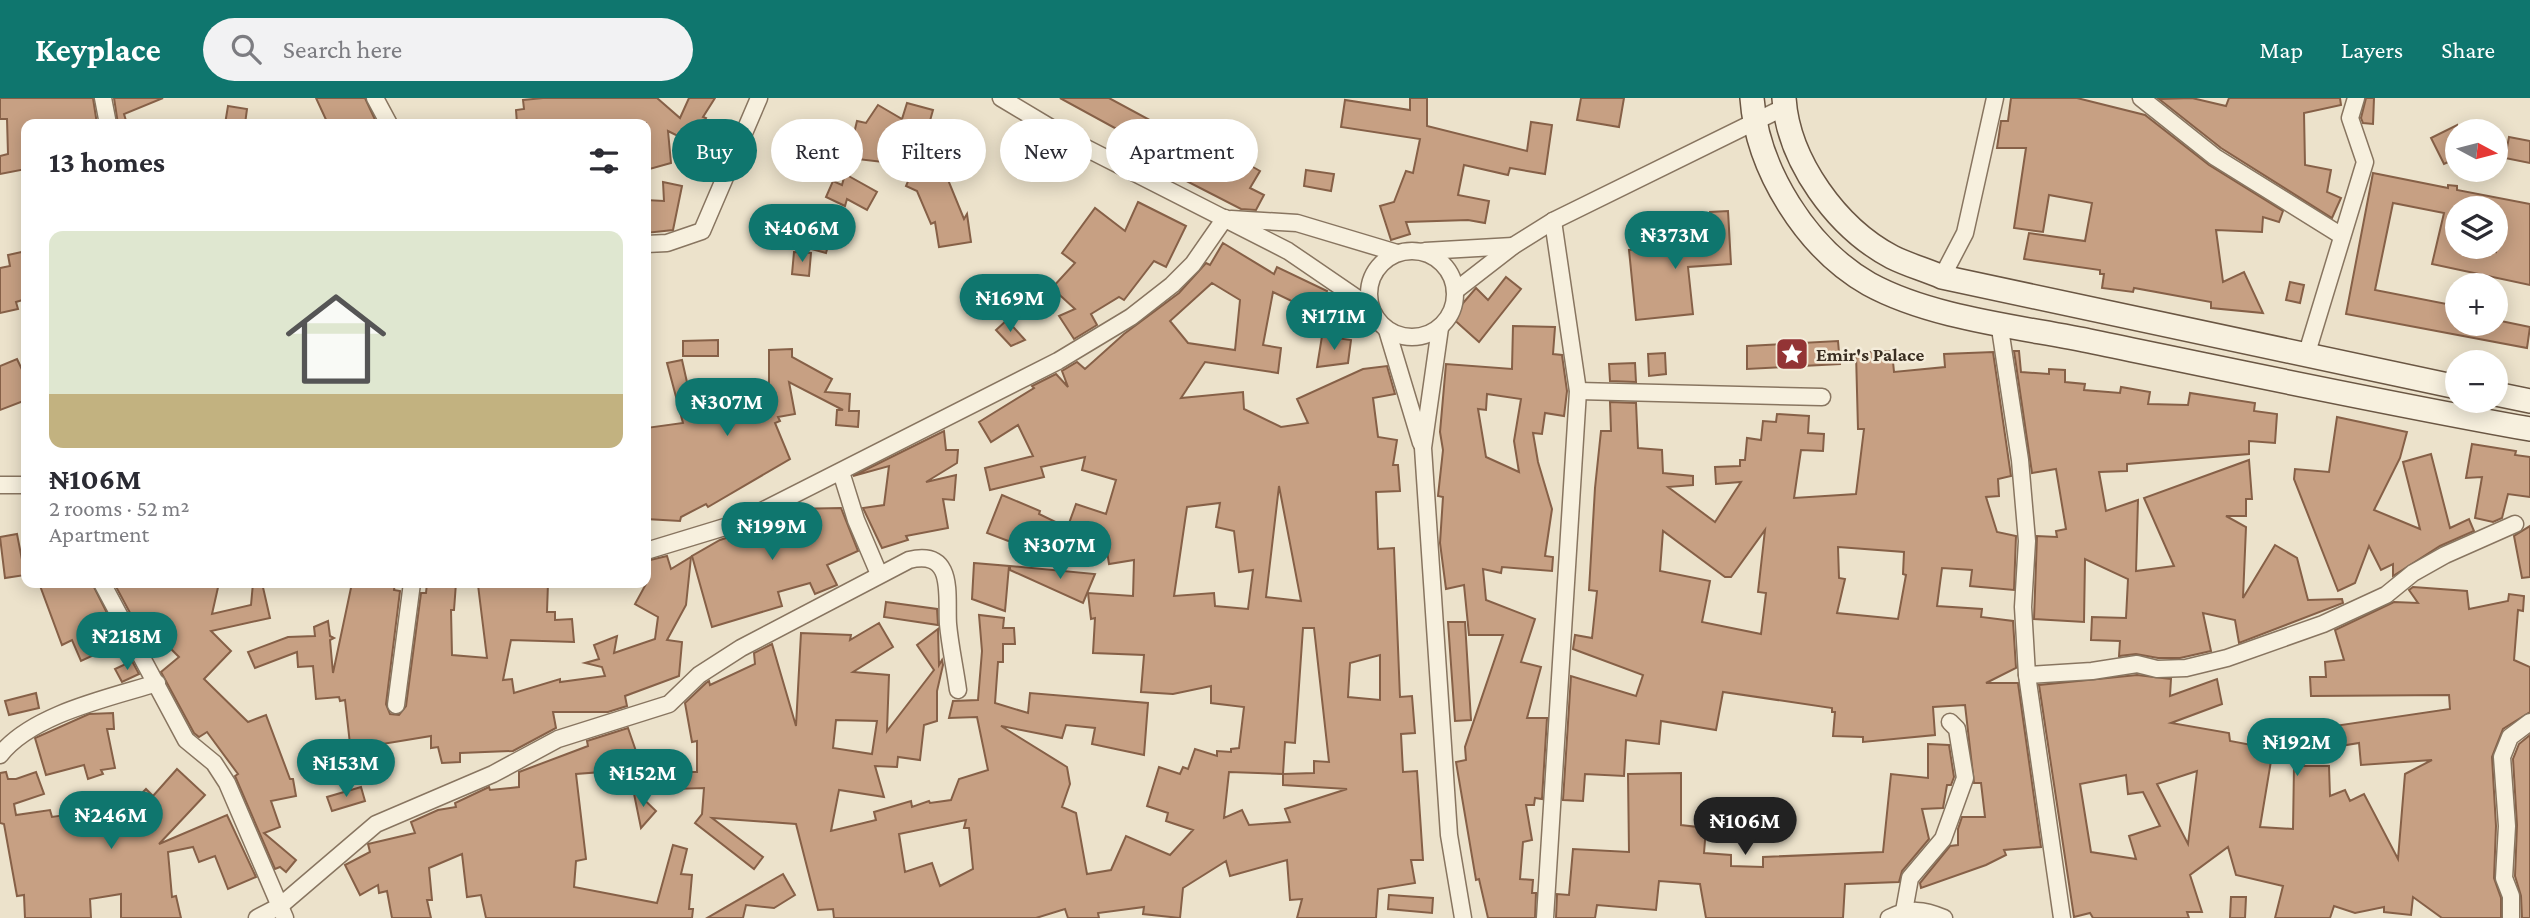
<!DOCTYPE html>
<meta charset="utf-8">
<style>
body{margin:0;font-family:"Crimson Pro",serif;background:#f2f2f3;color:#2b2b33;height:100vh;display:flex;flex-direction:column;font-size:26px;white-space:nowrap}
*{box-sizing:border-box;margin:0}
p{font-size:23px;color:#7c7c81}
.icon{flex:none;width:38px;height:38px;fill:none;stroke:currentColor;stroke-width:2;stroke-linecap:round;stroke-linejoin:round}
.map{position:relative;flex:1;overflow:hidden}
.drawer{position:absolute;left:21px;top:21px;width:630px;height:469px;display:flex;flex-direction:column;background:#fff;border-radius:14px;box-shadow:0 4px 18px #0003}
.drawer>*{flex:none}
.guide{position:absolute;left:672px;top:21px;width:665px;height:63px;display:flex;gap:14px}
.needle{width:46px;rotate:97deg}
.controls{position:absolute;left:2445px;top:21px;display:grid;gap:14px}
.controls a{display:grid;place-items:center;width:63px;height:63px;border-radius:50%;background:#fff;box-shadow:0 4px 18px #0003;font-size:35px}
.price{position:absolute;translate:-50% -60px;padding:0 16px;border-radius:24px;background:#0f766e;color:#fff;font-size:23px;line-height:46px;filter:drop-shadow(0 2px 4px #0008)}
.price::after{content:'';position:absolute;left:50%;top:42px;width:21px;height:16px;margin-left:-10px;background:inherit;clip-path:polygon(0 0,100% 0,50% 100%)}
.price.on{background:#222;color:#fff}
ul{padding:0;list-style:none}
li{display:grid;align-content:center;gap:14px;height:371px;padding:0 28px}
li span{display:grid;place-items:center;height:217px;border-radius:14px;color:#555}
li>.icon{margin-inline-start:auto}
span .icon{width:126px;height:126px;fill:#fffc;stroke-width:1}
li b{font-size:30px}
h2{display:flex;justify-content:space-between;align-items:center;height:84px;padding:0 28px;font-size:30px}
.chip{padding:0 24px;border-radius:32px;background:#fff;box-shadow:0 4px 18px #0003;font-size:24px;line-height:63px}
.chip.on{background:#0f766e;color:#fff}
header{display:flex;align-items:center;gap:42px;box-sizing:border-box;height:98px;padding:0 35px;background:#0f766e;color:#fff}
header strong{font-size:33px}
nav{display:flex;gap:38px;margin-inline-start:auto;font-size:24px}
.search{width:490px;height:63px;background:#f2f2f3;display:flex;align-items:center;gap:18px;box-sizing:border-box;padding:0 24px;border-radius:38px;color:#7c7c81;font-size:26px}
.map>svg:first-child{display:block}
.building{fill:#c7a083;stroke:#866047;stroke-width:2;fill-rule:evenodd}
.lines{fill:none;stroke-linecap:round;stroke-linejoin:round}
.minor-casing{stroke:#887560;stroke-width:19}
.secondary-casing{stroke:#6a5643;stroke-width:26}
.minor{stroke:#f7f0de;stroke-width:16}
.secondary{stroke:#f7f0de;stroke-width:23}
.labels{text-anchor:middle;stroke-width:5;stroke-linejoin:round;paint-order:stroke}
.poi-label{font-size:19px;font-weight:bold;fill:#3a2e22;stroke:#f4ecda;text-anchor:start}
</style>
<header>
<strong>Keyplace</strong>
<div class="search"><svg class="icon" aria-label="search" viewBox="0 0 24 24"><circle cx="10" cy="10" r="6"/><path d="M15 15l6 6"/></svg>Search here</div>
<nav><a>Map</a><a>Layers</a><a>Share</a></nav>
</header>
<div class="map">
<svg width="2530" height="820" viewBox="0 0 2530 820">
<rect width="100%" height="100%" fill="#ece2cb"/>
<g class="building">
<path d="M0 0H93L97 26H26V71L0 76V58L8 56 7 21H0Z"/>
<path d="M114 0H163L124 16 127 26H118Z"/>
<path d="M316 0H365L377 26H328Z"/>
<path d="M543 0H657L680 20 689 0H715L703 19 706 20 694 46 668 33 671 65 646 72V25L517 26 516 12 524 11 523 2Z"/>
<path d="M1060 0H1109L1181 39 1186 31 1260 73 1250 90 1264 97 1256 112 1241 111 1163 71 1168 59Z"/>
<path d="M1410 0H1427V28L1527 53 1531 24 1552 27 1545 76 1510 70 1508 77 1464 67 1458 97 1489 103 1485 125 1468 122 1406 124 1410 136 1391 142 1380 108 1394 104 1406 73 1413 75 1420 41 1341 29 1345 2 1410 12Z"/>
<path d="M1581 0H1624L1619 29 1577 22Z"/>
<path d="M2011 0H2077L2145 17 2209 67 2283 113 2279 124 2263 119 2262 134 2216 132 2223 184 2244 174 2263 215 2211 210V204L2134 190 2133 194 2102 190 2104 176H2100V172L2024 161 2029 135 2085 143 2092 105 2049 97 2043 134 2014 130 2026 50H1997L2001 23H2008Z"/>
<path d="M2192 0 2226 8 2229 0H2340L2341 7 2304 15 2305 67 2331 72 2327 94 2341 100 2332 120 2221 50 2159 1Z"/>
<path d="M2366 0H2374L2373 26 2363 25 2361 20Z"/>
<path d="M907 5 933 12 923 48 938 55 970 52 972 75 946 77 964 121 967 116 971 144 939 149 935 124 931 126 917 93 906 88 912 74 892 65 848 60 857 23 866 25 878 7 902 21Z"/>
<path d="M228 8 247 11 245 26H225Z"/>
<path d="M2457 27V60L2444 66 2431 40Z"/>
<path d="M2509 39 2530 43V65L2505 60Z"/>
<path d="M1306 72 1334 76 1331 93 1304 88Z"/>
<path d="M2373 75 2448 90V87L2457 88V92L2530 106V187L2432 166 2444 115 2393 105 2375 192 2457 208V226H2496V222L2530 229 2527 250 2346 216ZM2457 110H2496V154L2457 149Z"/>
<path d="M845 76 877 94 867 112 847 101 845 108 826 99 833 83 842 87Z"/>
<path d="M663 84 682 88 673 132 646 135V102L664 103Z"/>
<path d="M1138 104 1186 128 1166 169 1154 163 1124 202 1119 199 1091 216 1097 227 1074 241 1059 218 1075 211 1052 190 1075 165 1062 155 1095 110 1125 133Z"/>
<path d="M1728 113 1731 166 1688 169 1693 216 1636 222 1629 152 1712 143 1710 114Z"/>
<path d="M828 125 830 141 826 155 808 150 814 127Z"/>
<path d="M1223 145 1274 176 1277 169 1327 193 1322 203 1339 209 1333 223 1273 194 1263 247 1281 250 1278 275 1205 264 1181 300 1243 294 1244 311 1281 329 1308 325 1297 301 1363 271 1387 268 1395 296 1373 300 1378 339 1397 342 1393 367H1398L1400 393 1376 394 1378 451 1394 450 1400 599 1412 598 1415 635 1401 636 1403 674 1417 673 1423 762H1411L1415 785 1378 791 1376 820H1297L1302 801 1290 802 1287 762 1230 778 1226 763 1183 790 1180 820 1143 816 1144 809 1098 815 1099 820H1068L1065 811 1036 820H834L833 811 818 812 796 726 712 720 763 759 754 771 695 725 702 716 704 690 642 692 680 674H697V643L692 644 685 605 706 585 709 583 710 587 755 566 754 555 772 546 796 628 801 535 851 537 850 542 879 525 893 549 853 574 889 577 887 633 934 572 917 547 938 531 939 567 942 562 943 567 937 593V623L924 627 920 662 898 659 897 669 875 668 884 699 839 692 831 733 876 722 874 714 911 703 912 709 929 703 930 705 951 702 959 681 988 672 977 619 949 620 953 603 978 602 982 553 979 517 1004 520 1003 530H1014L1015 546H1003V564H998L995 605 1028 615 1030 595 1148 605 1144 657 1092 646 1095 630 1066 627 1062 640 1001 628 1067 669 1070 686 1062 709 1076 715 1087 776 1111 772 1126 738 1170 757 1193 732 1166 723 1168 715 1147 708 1159 669 1180 676 1183 669 1188 671 1195 651 1217 658V653L1231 654V651L1239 650 1244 609 1211 605V588L1173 596 1141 594 1144 557 1093 555 1095 520 1091 521 1088 495 1133 498 1134 462 1109 466 1105 440 1068 428 1076 406 1106 416 1116 382 1082 372 1085 359 1041 369 1044 379 990 392 985 370 1033 358 1018 327 991 344 979 324 1034 290 1032 288 1056 276 1068 289 1062 273 1077 264 1085 271 1124 236 1179 195 1206 165 1210 167ZM1212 185 1240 202 1235 252 1188 245 1170 223ZM1279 388 1301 503 1266 499ZM1220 405 1216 429 1234 433 1239 474 1253 472 1248 511 1215 508 1214 495 1174 498 1187 409ZM1303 530H1314L1329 664 1314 663V675L1283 676 1285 644 1295 645ZM1380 557V602L1348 599 1350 565ZM836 622 877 623 872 656 833 650ZM1229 674 1283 676V687L1347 691 1285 711 1290 724 1249 727 1242 712 1224 720ZM966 722 964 730H969L973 771 940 788 932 765 905 774 899 736Z"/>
<path d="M26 153V201L16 204 18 211 0 215V170L10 168 8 157Z"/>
<path d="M794 154 811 155 809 178 792 176Z"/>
<path d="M1506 179 1521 191 1479 244 1451 219 1476 190 1488 202Z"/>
<path d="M2290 184 2304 187 2300 205 2286 202Z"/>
<path d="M1007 222 1025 242 1011 248 996 232Z"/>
<path d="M1513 228 1555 229 1553 256 1562 257 1567 293 1564 318 1545 315 1542 336 1533 335 1538 364 1552 411 1545 458 1553 459 1552 473 1502 469 1501 475 1483 471 1486 502 1535 521 1521 564 1541 569 1527 620H1547L1542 701 1535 700 1534 707H1526L1532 742 1523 744 1520 781 1533 782 1532 795H1536L1535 820H1488L1479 781 1476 782 1456 664 1466 662 1465 649 1503 537H1469L1464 487 1446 491 1440 445 1443 399 1438 398 1443 352 1440 334 1446 266 1512 271ZM1487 296 1521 301 1514 343 1519 374 1486 359 1478 311 1486 312Z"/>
<path d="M1322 238 1351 242 1348 265 1317 269Z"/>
<path d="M718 242V258H683V243Z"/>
<path d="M1838 243 1840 266 1747 271V248Z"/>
<path d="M792 251V259L832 281 825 294 850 296 849 313H859L858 329 836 327 837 312H843L789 284 795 316 778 319 780 323 775 325 790 361 708 409 706 406 681 419 680 423 646 421V330L683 325 667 265 682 262 693 311 769 285V252Z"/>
<path d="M1892 253 1894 274 1945 269 1944 256 1993 254 2011 378 1998 381 1999 398 1986 399 1997 434 2016 438 2014 492 1970 488 1972 472 1942 470 1937 508 1982 511 1981 519 2013 523 2016 570 1986 585H2018L2041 749 2004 752 2006 757 1986 767 1921 790 1920 785 1950 748 1958 747V731L1962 719H1985L1981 685H1974L1965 607 1933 609 1935 637 1863 644V639L1833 638 1835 614H1832V610L1723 594 1716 632 1661 623 1659 646 1626 642 1624 678 1585 676 1583 703 1563 702 1571 578 1636 598 1643 577 1573 551 1575 537 1592 540 1597 493 1589 492 1595 390 1601 333H1611L1610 304 1636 305 1638 350 1662 352 1663 375 1693 378V387L1668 389 1715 424 1741 384 1716 386 1715 369 1740 368V362H1745L1747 340 1761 342 1763 323 1776 324 1777 316 1809 318 1808 335 1824 336 1823 353 1801 352 1794 400 1856 396 1864 331H1858L1856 255ZM1765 432 1758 494 1766 495 1761 536 1702 524 1710 483 1660 473 1663 433 1725 479H1731ZM1838 449 1904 454 1903 476 1906 477 1898 521 1837 515 1845 481 1839 480Z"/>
<path d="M2014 253H2019L2021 274 2049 276V271L2065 272V284L2085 286 2084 292 2120 295 2121 289 2150 294 2148 306 2188 307 2190 295 2255 305 2254 313 2277 316 2275 345 2249 343V356L2127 366V373L2099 374 2106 413 2138 402 2136 473 2174 468 2144 400 2249 362 2252 401H2246V418H2226L2246 429 2243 500 2275 447 2297 460 2308 502 2342 501 2343 505 2239 545 2235 522 2203 515 2211 553 2180 560H2158L2136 556 2119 558 2120 543 2091 542 2092 519 2126 520 2128 481 2085 461 2084 524 2034 521 2037 438 2057 439 2056 433 2066 431 2056 371 2032 375Z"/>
<path d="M1665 255 1666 276 1649 278 1648 256Z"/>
<path d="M17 261 26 280V302L0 312V268Z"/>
<path d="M1635 265 1636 284 1610 283 1609 266Z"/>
<path d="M2337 319 2407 334 2400 360 2374 412 2420 431 2403 364 2431 356 2450 430 2469 421 2474 433 2440 448 2393 478V466L2381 472 2369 448 2355 485 2338 493 2294 381 2295 371 2329 374Z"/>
<path d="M944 333 946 352H958L957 365 926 384 956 377 954 402 943 401 948 430 906 438 908 442 882 450 863 410 884 407 889 368 853 378Z"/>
<path d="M2472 346 2516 353 2515 357 2530 359V399L2508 396 2502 420 2493 424 2475 420 2482 379 2466 380Z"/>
<path d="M1002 397 1040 413 1039 416 1068 430 1054 460 987 435Z"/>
<path d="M841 410 858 453 827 467 837 487 815 496 810 485 778 494 782 508 712 529 692 458 720 442 762 428 761 425 789 411Z"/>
<path d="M2530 428V479L2522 480 2514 438Z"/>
<path d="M17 436 25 477 5 480 0 439Z"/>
<path d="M667 458 671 471 691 459 686 507 667 542 682 544 679 578 625 598 627 608 608 614H553L556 630 513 653 460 655V664L442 665 438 649 431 650V638L370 648 373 660 318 669 312 652 350 646 345 602 340 603 339 599 316 601 313 568 298 569 297 554 255 570 248 554 288 539 315 538 314 529 328 523 330 538 334 540 330 542 333 575 352 485H395L394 492 400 493 386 606 390 616 399 617 406 608 421 495H426L427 485H456L454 512H451L452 557 487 560 478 487 548 485 547 514H555V522L572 521 574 544 511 542 503 582 512 581 514 595 560 581V584L605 578 602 569 585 565 599 561 594 547 617 538 614 555 655 541 658 519 635 506 646 486V463Z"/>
<path d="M974 465 1009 468 1005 513 972 501Z"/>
<path d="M1010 468 1095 476 1083 505 1010 472Z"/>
<path d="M39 485H92L113 527 98 532 107 551 81 563 72 542 62 547Z"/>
<path d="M114 485H219L212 516 251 507 253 485H262L270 520 211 533 231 553 204 581 248 624 266 617 290 681H293L296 698 271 703 280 729 264 735 296 762 286 774 280 769 275 771 235 678 238 676 207 634 199 639 194 635 161 574 179 559 155 535 149 541 136 526Z"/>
<path d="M2413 489 2467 493 2469 511 2508 503 2509 496 2524 498 2523 513 2518 512 2514 562 2530 569V614L2503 631 2492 659 2496 728 2494 780 2501 800V820H2442L2413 799 2411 817 2384 814V809L2355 815 2334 808 2330 820H2275L2283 788 2236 777 2228 749 2190 777 2202 814H2187L2189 820H2093L2090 815 2074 819 2039 587 2137 577 2171 581 2170 598 2217 581 2222 606 2171 625 2229 635 2230 643 2273 651 2260 729 2293 731 2294 668H2329L2330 698 2345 692 2350 703 2364 696 2398 761 2405 676 2432 662 2361 667 2359 645 2316 652 2314 631 2450 611 2449 597 2311 598 2310 579H2326L2325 564 2344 562 2335 532 2394 504 2418 505 2409 492ZM2197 673 2188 746 2157 686ZM2126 677 2128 696 2143 694 2160 728 2129 738 2136 761 2091 754 2080 686Z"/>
<path d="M886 504 937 511 938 527 884 519Z"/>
<path d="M1448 524H1465L1471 622 1455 623Z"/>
<path d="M132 563 139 576 122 584 115 571Z"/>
<path d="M36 595 39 610 9 617 5 603Z"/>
<path d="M113 615 114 631H107L115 670 101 672 103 676 88 681 84 667 46 677 35 640 89 616Z"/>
<path d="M628 630 637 656 667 653 668 669 576 676 586 761 576 763 574 789 657 805 673 747 687 751 681 776 692 777 689 811H693L692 820H486L481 797 467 799 462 756 429 770 432 802H427L431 820H392L387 793 379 795 378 787 360 797 345 767 370 754 368 746 415 735 411 724 438 712 456 709 455 705 489 689 490 692 519 689V674L588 648 587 643Z"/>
<path d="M2530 637V820H2522L2521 798 2515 778 2517 727 2513 661 2519 646Z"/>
<path d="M1928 646 1949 647 1954 679 1951 687H1947L1943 710 1922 711 1929 741 1902 773 1899 784 1845 786 1843 820H1706L1700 786 1659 783 1656 812 1597 807 1595 820H1556L1557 796 1569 797 1573 751 1629 754 1628 676 1681 675V727L1706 730 1704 755 1731 757V768L1763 769V759L1883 754 1891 676 1928 680Z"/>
<path d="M177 671 205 697 159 746 227 717 256 779 228 791 215 758 199 764 193 749 168 754 172 799 176 798 181 820H121V796L90 801 91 820H25L24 797 17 798 4 726 0 725V675L6 674 8 681H16L36 674 44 696 14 706 16 717 50 712 52 719 114 710 113 703 138 699 146 691 153 698Z"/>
<path d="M361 689 365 703 332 713 327 699Z"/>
<path d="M633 691 656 713 641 730Z"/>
<path d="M783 776 795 797 774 810 746 807 743 820H707Z"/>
<path d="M1389 797 1433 800 1432 815 1388 811Z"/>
<path d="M2231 799H2246L2245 820H2230Z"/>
</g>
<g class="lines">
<defs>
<g id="minor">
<path d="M103 0 108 26"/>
<path d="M375 0 389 26"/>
<path d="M1001 0 1078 46 1288 153 1370 209"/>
<path d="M2141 0 2215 59 2342 138"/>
<path d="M1231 121 1297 125 1397 155"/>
<path d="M646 146 667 145 702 133 759 0"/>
<circle cx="1412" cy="196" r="43"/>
<path d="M1425 153 1513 148"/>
<path d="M1942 179 1965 135 1995 0"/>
<path d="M1455 193 1513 148 1553 123 1785 9"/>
<path d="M1999 224 2020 362 2027 443 2023 509 2027 577 2062 820"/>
<path d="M1440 230 1423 350 1449 737 1463 820"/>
<path d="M1387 232 1421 345"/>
<path d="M2306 258 2365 64 2350 20 2356 0"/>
<path d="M1578 293 1822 299"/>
<path d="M841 374 856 422 879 476"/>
<path d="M0 387H26"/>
<path d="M646 453 738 425 1058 263 1131 219 1172 187 1193 166 1225 120"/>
<path d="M102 485 186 642 214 665 227 685 285 820"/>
<path d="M2027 577 2092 573 2137 566 2157 571 2186 570 2227 560 2323 526 2386 497 2413 475 2445 457 2515 426"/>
<path d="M396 607 412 485"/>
<path d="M0 657C32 616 109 600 157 585"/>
<path d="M1904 813 1910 780 1943 741 1965 680 1957 631 1950 624"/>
<path d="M257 820 280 808 376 726 493 676 558 641 669 606 699 577 741 550 909 462C956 451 946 498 948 526 950 548 955 570 958 592"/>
<path d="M1545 820 1578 293 1553 123"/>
<path d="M1889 820C1910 810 1923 811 1944 820"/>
<path d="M2511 820V798L2504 780 2507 728 2502 659 2510 639 2530 624"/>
</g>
<g id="secondary">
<path d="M1752 0C1757 71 1806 150 1869 186 1933 221 2023 229 2094 244 2239 274 2384 305 2530 331"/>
<path d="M1784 0C1788 63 1837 130 1892 159 1908 167 1926 172 1942 179L2457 289"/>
<path d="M2496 296 2530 303"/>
</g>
</defs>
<use href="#minor" class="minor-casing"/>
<use href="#secondary" class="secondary-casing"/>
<use href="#minor" class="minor"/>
<use href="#secondary" class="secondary"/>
</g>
<defs>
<symbol id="sight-square" viewBox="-11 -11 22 22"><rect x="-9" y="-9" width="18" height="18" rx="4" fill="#933435" stroke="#f4ecda"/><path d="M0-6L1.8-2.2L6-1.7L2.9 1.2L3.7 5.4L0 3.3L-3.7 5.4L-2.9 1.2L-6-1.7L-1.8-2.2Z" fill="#fff"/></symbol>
</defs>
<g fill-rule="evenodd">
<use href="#sight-square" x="1773" y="237" width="38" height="38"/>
</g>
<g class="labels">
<g class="poi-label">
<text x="1816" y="263">Emir's Palace</text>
</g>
</g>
</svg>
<div class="controls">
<a><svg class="needle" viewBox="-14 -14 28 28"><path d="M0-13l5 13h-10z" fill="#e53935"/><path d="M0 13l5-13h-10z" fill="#7c7c81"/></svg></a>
<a><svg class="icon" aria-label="layers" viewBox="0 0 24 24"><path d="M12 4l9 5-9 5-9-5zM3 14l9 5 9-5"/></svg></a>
<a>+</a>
<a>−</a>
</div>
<b class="price" style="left:802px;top:166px">₦406M</b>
<b class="price" style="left:1675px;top:173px">₦373M</b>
<b class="price" style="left:1010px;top:236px">₦169M</b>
<b class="price" style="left:1334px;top:254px">₦171M</b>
<b class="price" style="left:727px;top:340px">₦307M</b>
<b class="price" style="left:772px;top:464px">₦199M</b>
<b class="price" style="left:1060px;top:483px">₦307M</b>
<b class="price" style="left:127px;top:574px">₦218M</b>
<b class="price" style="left:2297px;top:680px">₦192M</b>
<b class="price" style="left:346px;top:701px">₦153M</b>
<b class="price" style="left:643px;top:711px">₦152M</b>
<b class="price" style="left:111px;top:753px">₦246M</b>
<b class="price on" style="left:1745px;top:759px">₦106M</b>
<div class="guide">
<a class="chip on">Buy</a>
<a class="chip">Rent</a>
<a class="chip">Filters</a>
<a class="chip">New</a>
<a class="chip">Apartment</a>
</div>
<section class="drawer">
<h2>13 homes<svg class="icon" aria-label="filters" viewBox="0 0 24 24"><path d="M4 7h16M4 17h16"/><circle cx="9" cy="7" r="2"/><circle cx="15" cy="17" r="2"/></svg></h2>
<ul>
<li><span style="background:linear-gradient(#dfe7d0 75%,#c2b280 0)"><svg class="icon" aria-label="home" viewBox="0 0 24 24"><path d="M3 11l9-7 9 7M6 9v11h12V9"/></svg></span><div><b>₦106M</b><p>2 rooms · 52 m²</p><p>Apartment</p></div></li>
</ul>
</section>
</div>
